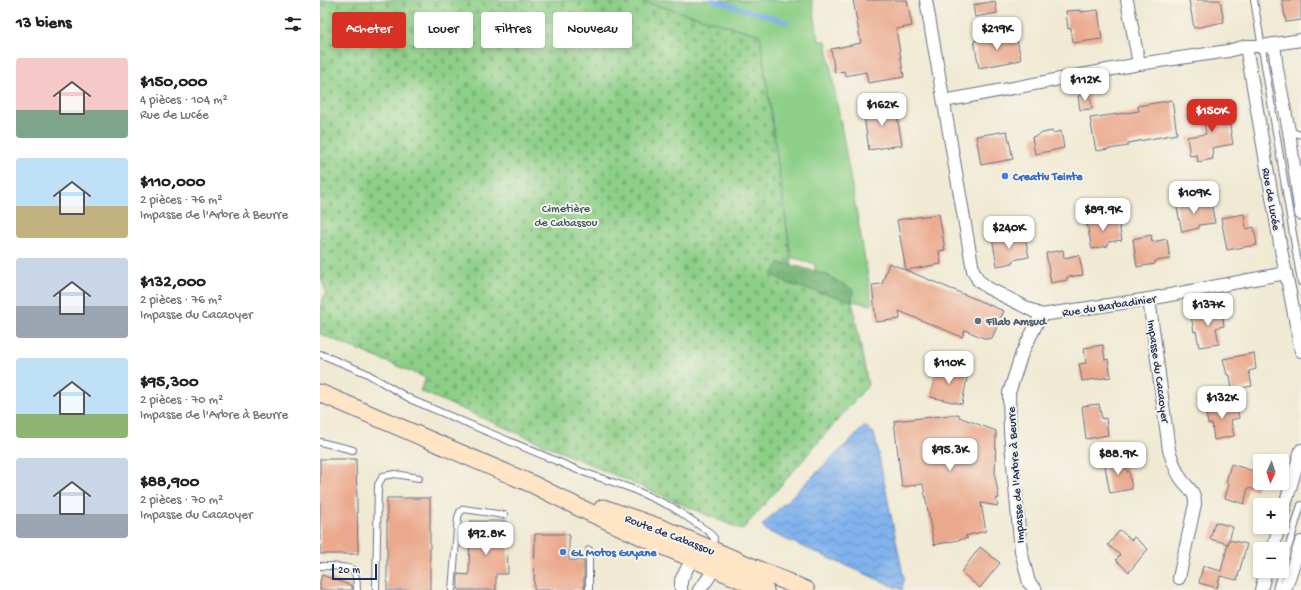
<!DOCTYPE html>
<html lang="fr">
<meta charset="utf-8">
<style>
body{margin:0;font-family:"Gochi Hand",sans-serif;background:#f6f6f6;color:#202124;height:100vh;display:flex;flex-direction:column;font-size:15px;white-space:nowrap}
*{box-sizing:border-box;margin:0}
p{font-size:13px;color:#757577}
.icon{flex:none;width:22px;height:22px;fill:none;stroke:currentColor;stroke-width:2;stroke-linecap:round;stroke-linejoin:round}
.map{position:relative;flex:1;overflow:hidden}
.side{display:flex;flex-direction:column;background:#fff;width:320px}
.side>*{flex:none}
.top-card{position:absolute;left:12px;top:12px;width:380px;height:36px;display:flex;gap:8px}
.needle{width:26px;rotate:183deg}
.controls{position:absolute;left:933px;top:454px;display:grid;gap:8px}
.controls a{display:grid;place-items:center;width:36px;height:36px;border-radius:4px;background:#fff;box-shadow:0 2px 6px #0003;font-size:20px}
.scale{position:absolute;left:12px;bottom:10px;width:45px;box-sizing:border-box;padding-left:4px;border:2px solid #1b2f5e;border-top:0;font-size:11px;line-height:14px;white-space:nowrap;color:#1b2f5e;-webkit-text-stroke:3px #f7f3e8;paint-order:stroke}
.price{position:absolute;translate:-50% -34px;padding:0 9px;border-radius:8px;background:#fff;color:#222;font-size:13px;line-height:26px;filter:drop-shadow(0 1px 2px #0008)}
.price::after{content:'';position:absolute;left:50%;top:24px;width:12px;height:9px;margin-left:-6px;background:inherit;clip-path:polygon(0 0,100% 0,50% 100%)}
.price.selected{background:#d93025;color:#fff}
ul{padding:0;list-style:none}
li{display:flex;align-items:center;gap:12px;height:100px;padding:0 16px}
li span{display:grid;place-items:center;flex:none;width:112px;height:80px;border-radius:4px;color:#555}
li>.icon{margin-inline-start:auto}
span .icon{width:48px;height:48px;fill:#fffc;stroke-width:1}
li b{font-size:17px}
h2{display:flex;justify-content:space-between;align-items:center;height:48px;padding:0 16px;font-size:17px}
.pill{padding:0 14px;border-radius:4px;background:#fff;box-shadow:0 2px 6px #0003;font-size:14px;line-height:36px}
.pill.selected{background:#d93025;color:#fff}
main{display:flex;flex:1;min-height:0}
.map>svg:first-child{display:block}
.green{fill:#8dcf87;stroke:#547f72}
.forest{fill:url(#forest-crowns);stroke:#467069}
.cemetery{fill:url(#cemetery-stones);stroke:#547f72}
.water{fill:url(#water-waves);stroke:#4e70a6}
.lines{fill:none;stroke-linecap:round;stroke-linejoin:round}
.stream{stroke:#81b2ed;stroke-width:4.5}
.building{fill:#eaa98d}
.lane-casing{stroke:#667087;stroke-width:8}
.street-casing{stroke:#667087;stroke-width:14}
.secondary-casing{stroke:#667087;stroke-width:19}
.lane{stroke:#fff;stroke-width:6}
.street{stroke:#fff;stroke-width:12}
.secondary{stroke:#fde5c5;stroke-width:17}
.shop-dot{fill:#3f7fe0;stroke:#f7f3e8;stroke-width:1.5}
.service-dot{fill:#5c6f8a;stroke:#f7f3e8;stroke-width:1.5}
.labels{text-anchor:middle;stroke-width:4;stroke-linejoin:round;paint-order:stroke}
.shop-label{font-size:12px;font-weight:bold;fill:#366cbe;stroke:#f7f3e8;text-anchor:start}
.street-label{font-size:12px;fill:#1b2f5e;stroke:#f7f3e8}
.park-label{font-size:12px;fill:#385768;stroke:#f7f3e8}
.service-label{font-size:12px;font-weight:bold;fill:#4e5e75;stroke:#f7f3e8;text-anchor:start}
</style>
<main>
<section class="side">
<h2>13 biens<svg class="icon" aria-label="filters" viewBox="0 0 24 24"><path d="M4 7h16M4 17h16"/><circle cx="9" cy="7" r="2"/><circle cx="15" cy="17" r="2"/></svg></h2>
<ul>
<li><span style="background:linear-gradient(#f6c9c9 65%,#7fa58c 0)"><svg class="icon" aria-label="home" viewBox="0 0 24 24"><path d="M3 11l9-7 9 7M6 9v11h12V9"/></svg></span><div><b>$150,000</b><p>4 pièces · 104 m²</p><p>Rue de Lucée</p></div></li>
<li><span style="background:linear-gradient(#bfe0f5 60%,#c2b280 0)"><svg class="icon" aria-label="home" viewBox="0 0 24 24"><path d="M3 11l9-7 9 7M6 9v11h12V9"/></svg></span><div><b>$110,000</b><p>2 pièces · 76 m²</p><p>Impasse de l'Arbre à Beurre</p></div></li>
<li><span style="background:linear-gradient(#c9d6e8 60%,#9aa5b1 0)"><svg class="icon" aria-label="home" viewBox="0 0 24 24"><path d="M3 11l9-7 9 7M6 9v11h12V9"/></svg></span><div><b>$132,000</b><p>2 pièces · 76 m²</p><p>Impasse du Cacaoyer</p></div></li>
<li><span style="background:linear-gradient(#bfe0f5 70%,#8fb573 0)"><svg class="icon" aria-label="home" viewBox="0 0 24 24"><path d="M3 11l9-7 9 7M6 9v11h12V9"/></svg></span><div><b>$95,300</b><p>2 pièces · 70 m²</p><p>Impasse de l'Arbre à Beurre</p></div></li>
<li><span style="background:linear-gradient(#c9d6e8 70%,#9aa5b1 0)"><svg class="icon" aria-label="home" viewBox="0 0 24 24"><path d="M3 11l9-7 9 7M6 9v11h12V9"/></svg></span><div><b>$88,900</b><p>2 pièces · 70 m²</p><p>Impasse du Cacaoyer</p></div></li>
</ul>
</section>
<div class="map">
<svg width="981" height="590" viewBox="0 0 981 590">
<defs>
<pattern id="forest-crowns" width="20" height="18" patternUnits="userSpaceOnUse"><rect width="20" height="18" fill="#72b274"/><path d="M2 6a3 3 0 1 1 6 0M12 15a3 3 0 1 1 6 0" fill="none" stroke="#5d9162"/></pattern>
<pattern id="cemetery-stones" width="16" height="16" patternUnits="userSpaceOnUse"><rect width="16" height="16" fill="#8dcf87"/><path d="M2 7V4a2 2 0 0 1 4 0v3zM10 15v-3a2 2 0 0 1 4 0v3z" fill="#79b277"/></pattern>
<pattern id="water-waves" width="16" height="10" patternUnits="userSpaceOnUse"><rect width="16" height="10" fill="#81b2ed"/><path d="M0 5q4-4 8 0t8 0" fill="none" stroke="#6991c3"/></pattern>
</defs>
<rect width="100%" height="100%" fill="#f7f3e8"/>
<filter id="ink" filterUnits="userSpaceOnUse"><feTurbulence type="fractalNoise" baseFrequency=".025" numOctaves="2"/><feDisplacementMap in="SourceGraphic" scale="8" xChannelSelector="R" yChannelSelector="G"/><feConvolveMatrix kernelMatrix="1 2 1 2 8 2 1 2 1" color-interpolation-filters="sRGB"/></filter>
<filter id="wash" filterUnits="userSpaceOnUse"><feTurbulence type="fractalNoise" baseFrequency=".012" numOctaves="4" result="noise"/><feDisplacementMap in="SourceGraphic" scale="16" xChannelSelector="R" yChannelSelector="G"/><feGaussianBlur stdDeviation="0.9" result="paint"/><feColorMatrix in="noise" values="0 0 0 0 0 0 0 0 0 0 0 0 0 0 0 0 0 1.4 0 .05"/><feComposite in="paint" operator="in"/></filter>
<g filter="url(#wash)">
<rect width="100%" height="100%" fill="#f0ead4"/>
<path class="green" d="M318 0H492L499 41H506L547 271 552 305 532 301 533 290 505 274 495 272V264L471 257 440 35Z"/>
<path class="forest" d="M459 263 472 265 505 274 533 290 532 301 468 284 452 274Z"/>
<path class="cemetery" d="M0 0H318L440 35 472 265 459 263 452 274 468 284 532 301 548 385 422 530 100 391 106 378 0 334V306L6 292 0 276Z"/>
<path class="water" d="M545 426 554 433 584 579 582 590 447 531 442 525Z"/>
<g class="lines">
<path class="stream" d="M392 0 467 22"/>
</g>
<g id="blocks">
<g class="building">
<path d="M533 0H587L592 26 576 29 584 77 548 83 546 72 525 76 524 71 515 73 511 49 541 43Z"/>
<path d="M869 0H900L904 22 874 28Z"/>
<path d="M962 0H981V20L966 22Z"/>
<path d="M675 1 677 13 655 17 653 5Z"/>
<path d="M761 10V12L778 10 782 39 753 43 751 28 748 29 746 11Z"/>
<path d="M696 34 701 60 659 68 654 41Z"/>
<path d="M770 94 772 109 760 110 758 96Z"/>
<path d="M852 100 857 134 808 143V146L776 151 770 118 819 111 818 106Z"/>
<path d="M906 103 913 144 892 148 893 159 878 162 877 155 870 156 867 137 886 134 883 117 885 116 883 107Z"/>
<path d="M575 104 582 145 549 150 543 109Z"/>
<path d="M687 131 693 159 661 165 656 136Z"/>
<path d="M732 131 733 133 741 131 744 148 715 154 712 137 719 135 718 134Z"/>
<path d="M874 199 875 206 891 203 895 223 879 225V228L862 232 856 203Z"/>
<path d="M619 214 625 250 619 251 621 264 586 270 577 220Z"/>
<path d="M924 214 926 229 934 227 937 245 907 250 901 218Z"/>
<path d="M783 216 784 223 798 220 802 240 788 242V246L772 249 766 219Z"/>
<path d="M688 234 690 240 705 238 709 257 693 260V263L677 266 672 237Z"/>
<path d="M831 235 832 242 847 239 850 259 835 261V264L817 267 813 239Z"/>
<path d="M743 250 744 258 759 255 763 275 747 277V280L731 283 726 253Z"/>
<path d="M569 263 684 311 672 338 666 339 645 330 642 337 579 311 580 319 556 322 552 285 562 284Z"/>
<path d="M902 310 904 326 896 328 899 344 879 347 876 331 874 332 871 315Z"/>
<path d="M783 345 785 360 788 359 791 377 762 381 759 364 766 363 764 348Z"/>
<path d="M934 353 936 369 929 371 932 386 912 390 910 375H907L903 359Z"/>
<path d="M617 366 648 372 642 404 610 397Z"/>
<path d="M916 402 919 418 911 420 914 436 894 440 892 424H888L885 408Z"/>
<path d="M779 404 782 419 786 418 788 435 766 439 762 406Z"/>
<path d="M639 414V417L676 431 675 476 679 498 676 499 678 506 661 503 666 531 645 536 648 538 614 545 603 484 582 487 574 421Z"/>
<path d="M804 458 807 472 809 471 812 489 790 493 784 461Z"/>
<path d="M0 459H36L38 554H0Z"/>
<path d="M911 464 940 473 936 490 928 488 924 504 905 498 909 484 906 482Z"/>
<rect x="67" y="498" width="43" height="92"/>
<path d="M150 521H187L188 574H176V590H138V574L149 575Z"/>
<path d="M895 522 913 527 908 544 890 539Z"/>
<path d="M800 530 812 540 814 537 828 549 809 572 796 560 800 555 788 545Z"/>
<path d="M215 534H249V560L264 561V590H214Z"/>
<path d="M909 540 927 544 917 580 900 576 897 588 879 583 883 566 901 571Z"/>
<path d="M660 547 680 563 660 588 641 572Z"/>
<path d="M2 575 32 586V590H0V582Z"/>
</g>
</g>
</g>
<g filter="url(#ink)">
<use href="#blocks" fill-opacity="0" stroke="#667087" stroke-width="1"/>
<g class="lines">
<defs>
<g id="lane">
<path d="M934 0 981 282"/>
<path d="M969 131 981 135"/>
<path d="M0 354 46 373 92 400 260 471 310 488 352 507 389 532 394 538 393 549"/>
<path d="M0 442 33 450"/>
<path d="M269 550V590"/>
<path d="M0 566C7 566 28 566 33 570 37 574 37 585 37 590"/>
<path d="M962 569 981 505"/>
<path d="M56 590 58 485 63 476 75 474 99 478"/>
<path d="M132 590 138 517 140 512 144 509 184 515"/>
<path d="M956 590 961 571"/>
</g>
<g id="street">
<path d="M606 0 653 270 658 280 668 288 721 315 829 299 966 273"/>
<path d="M807 0 819 64"/>
<path d="M954 44 957 69 969 131 981 214"/>
<path d="M926 46 962 255 970 293 981 351"/>
<path d="M624 101 819 64 908 51 926 46H942L981 40"/>
<path d="M829 299 849 450C852 459 855 469 860 477 866 487 876 491 875 504L859 578"/>
<path d="M962 516 981 450"/>
<path d="M953 549 959 527"/>
<path d="M361 590V580L372 559 380 556"/>
<path d="M379 590C387 580 394 574 393 560"/>
<path d="M716 590 709 583 701 551 690 432 689 393 702 353 721 315"/>
<path d="M941 590 946 571"/>
<path d="M965 590 981 542"/>
</g>
<g id="secondary">
<path d="M0 393 212 484 260 508 334 542 445 590"/>
<path d="M283 508 341 528 486 590"/>
</g>
</defs>
<use href="#lane" class="lane-casing"/>
<use href="#street" class="street-casing"/>
<use href="#secondary" class="secondary-casing"/>
<use href="#lane" class="lane"/>
<use href="#street" class="street"/>
<use href="#secondary" class="secondary"/>
</g>
</g>
<g class="shop-dot">
<circle cx="685" cy="176" r="4"/>
<circle cx="243" cy="552" r="4"/>
</g>
<circle class="service-dot" cx="658" cy="321" r="4"/>
<g class="labels">
<g class="shop-label">
<text x="693" y="180">Creativ Teinte</text>
<text x="251" y="556">GL Motos Guyane</text>
</g>
<g class="street-label">
<text transform="translate(952 199) rotate(80)" y="4">Rue de Lucée</text>
<text transform="translate(789 305) rotate(-9)" y="4">Rue du Barbadinier</text>
<text transform="translate(839 371) rotate(82)" y="4">Impasse du Cacaoyer</text>
<text transform="translate(695 475) rotate(-94)" y="4">Impasse de l'Arbre à Beurre</text>
<text transform="translate(350 534) rotate(21)" y="4">Route de Cabassou</text>
</g>
<g class="park-label">
<text x="246" y="212">Cimetière<tspan x="246" dy="14">de Cabassou</tspan></text>
</g>
<g class="service-label">
<text x="666" y="325">Filab Amsud</text>
</g>
</g>
</svg>
<div class="controls">
<a><svg class="needle" viewBox="-14 -14 28 28"><path d="M0-13l5 13h-10z" fill="#e53935"/><path d="M0 13l5-13h-10z" fill="#757577"/></svg></a>
<a>+</a>
<a>−</a>
</div>
<div class="scale">20 m</div>
<b class="price" style="left:677px;top:51px">$219K</b>
<b class="price" style="left:765px;top:102px">$112K</b>
<b class="price" style="left:562px;top:127px">$162K</b>
<b class="price selected" style="left:892px;top:133px">$150K</b>
<b class="price" style="left:874px;top:215px">$109K</b>
<b class="price" style="left:783px;top:232px">$89.9K</b>
<b class="price" style="left:689px;top:250px">$240K</b>
<b class="price" style="left:888px;top:327px">$137K</b>
<b class="price" style="left:629px;top:385px">$110K</b>
<b class="price" style="left:902px;top:420px">$132K</b>
<b class="price" style="left:630px;top:472px">$95.3K</b>
<b class="price" style="left:798px;top:476px">$88.9K</b>
<b class="price" style="left:166px;top:556px">$92.8K</b>
<div class="top-card">
<a class="pill selected">Acheter</a>
<a class="pill">Louer</a>
<a class="pill">Filtres</a>
<a class="pill">Nouveau</a>
</div>
</div>
</main>
